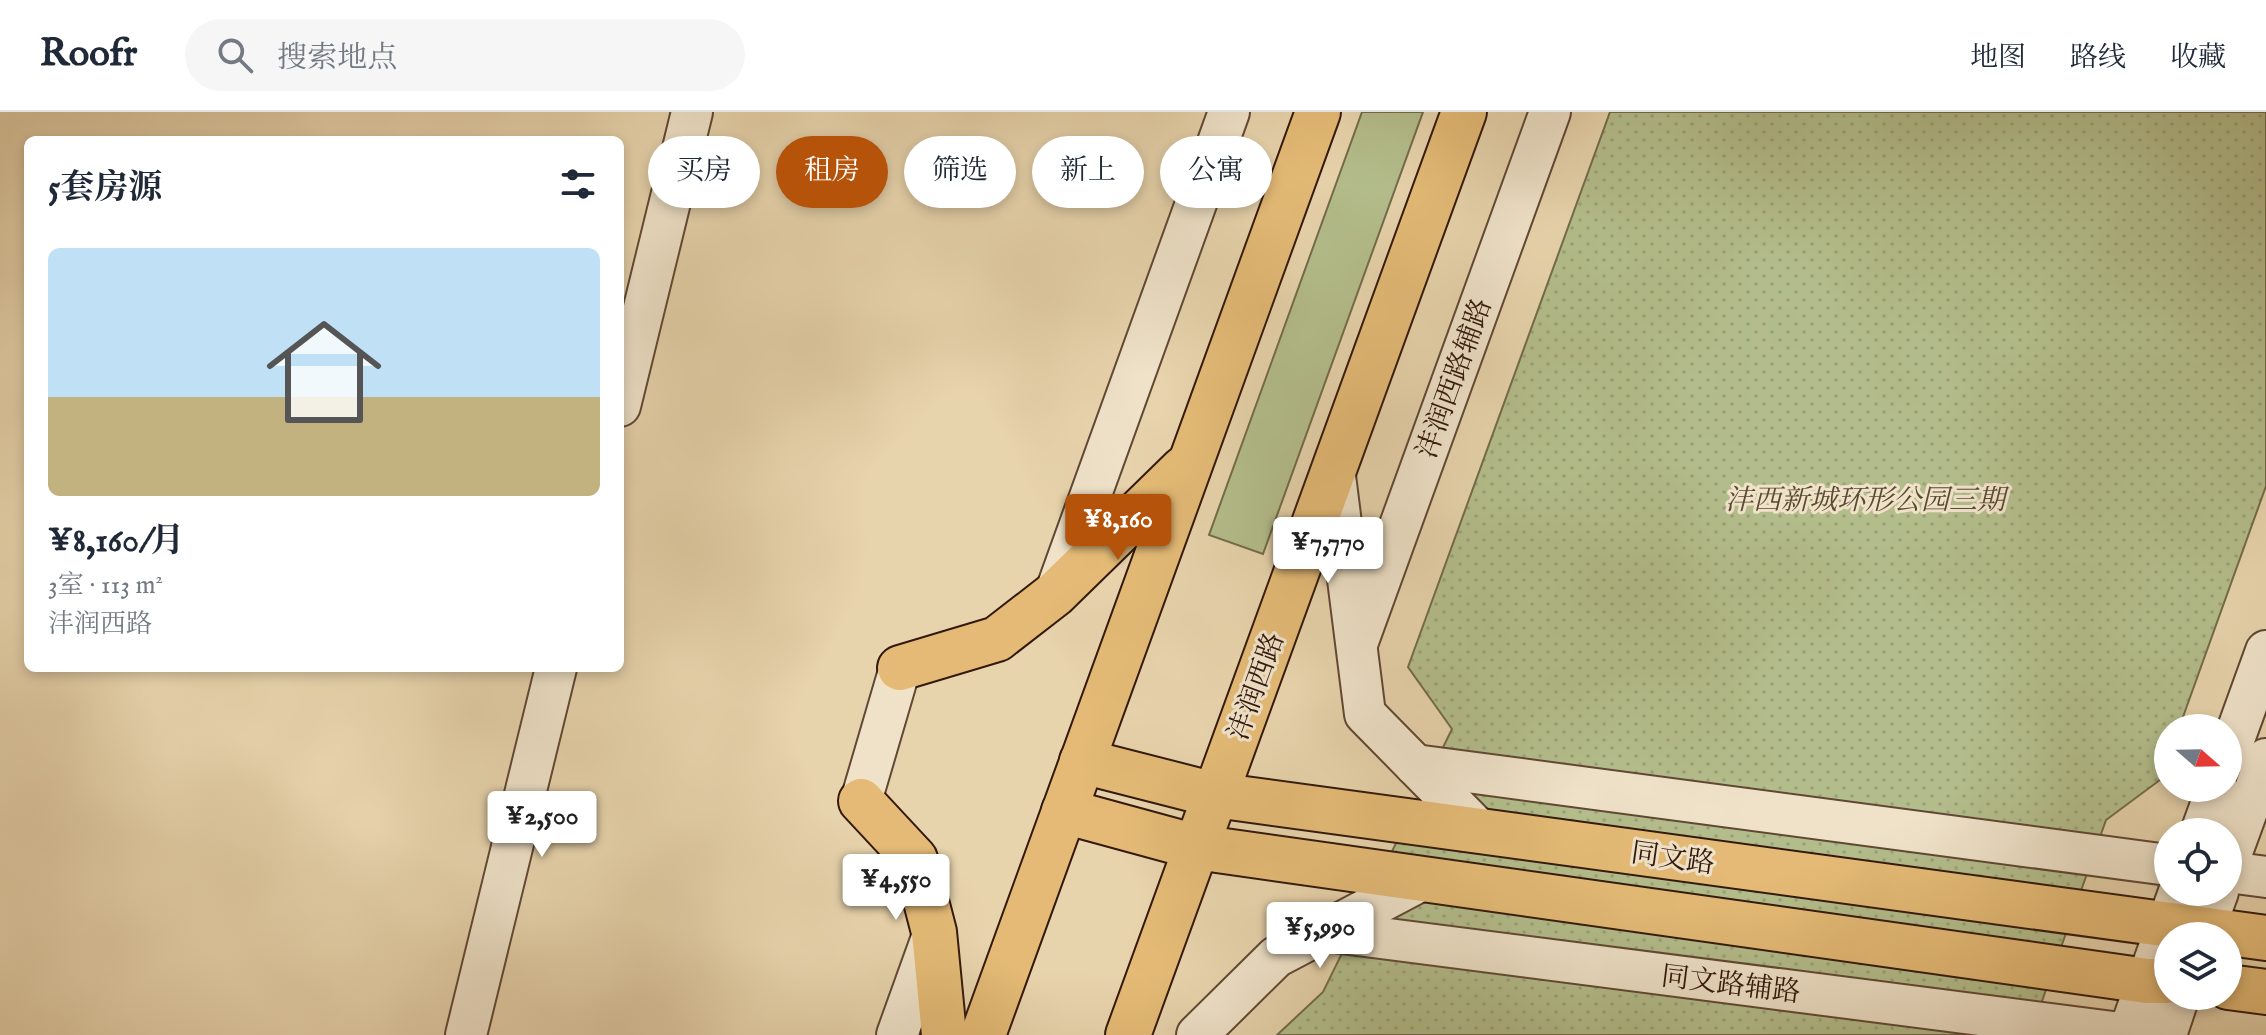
<!DOCTYPE html>
<html lang="zh">
<meta charset="utf-8">
<style>
body{margin:0;font-family:"IM FELL English","Noto Serif SC",serif;background:#f6f6f7;color:#1f2937;height:100vh;display:flex;flex-direction:column;font-size:30px;white-space:nowrap}
*{box-sizing:border-box;margin:0}
p{font-size:26px;color:#747a83}
.icon{flex:none;width:44px;height:44px;fill:none;stroke:currentColor;stroke-width:2;stroke-linecap:round;stroke-linejoin:round}
.map{position:relative;flex:1;overflow:hidden}
.panel{position:absolute;left:24px;top:24px;width:600px;height:536px;display:flex;flex-direction:column;background:#fff;border-radius:12px;box-shadow:0 4px 12px #0003}
.panel>*{flex:none}
.banner{position:absolute;left:648px;top:24px;width:760px;height:72px;display:flex;gap:16px}
.needle{width:52px;rotate:110deg}
.controls{position:absolute;left:2154px;top:602px;display:grid;gap:16px}
.controls a{display:grid;place-items:center;width:88px;height:88px;border-radius:50%;background:#fff;box-shadow:0 4px 12px #0003;font-size:40px}
.price{position:absolute;translate:-50% -68px;padding:0 18px;border-radius:8px;background:#fff;color:#222;font-size:26px;line-height:52px;filter:drop-shadow(0 2px 4px #0008)}
.price::after{content:'';position:absolute;left:50%;top:48px;width:24px;height:18px;margin-left:-12px;background:inherit;clip-path:polygon(0 0,100% 0,50% 100%)}
.price.selected{background:#b45309;color:#fff}
ul{padding:0;list-style:none}
li{display:grid;align-content:center;gap:16px;height:424px;padding:0 24px}
li+li{border-top:2px solid #e0e1e3}
li span{display:grid;place-items:center;height:248px;border-radius:12px;color:#555}
li>.icon{margin-inline-start:auto}
span .icon{width:144px;height:144px;fill:#fffc;stroke-width:1}
li b{font-size:34px}
h2{display:flex;justify-content:space-between;align-items:center;height:96px;padding:0 24px;font-size:34px}
.pill{padding:0 28px;border-radius:36px;background:#fff;box-shadow:0 4px 12px #0003;font-size:28px;line-height:72px}
.pill.selected{background:#b45309;color:#fff}
header{display:flex;align-items:center;gap:48px;box-sizing:border-box;height:112px;padding:0 40px;background:#fff;border-bottom:2px solid #e0e1e3}
header strong{font-size:38px}
nav{display:flex;gap:44px;margin-inline-start:auto;font-size:28px}
.search{width:560px;height:72px;background:#f6f6f7;display:flex;align-items:center;gap:20px;box-sizing:border-box;padding:0 28px;border-radius:44px;color:#747a83;font-size:30px}
.map>svg:first-child{display:block}
.green{fill:#b3bd8b;stroke:#736b4c;stroke-width:2}
.park{fill:url(#park-dots);stroke:#736b4c;stroke-width:2}
.lines{fill:none;stroke-linecap:round;stroke-linejoin:round}
.minor-casing{stroke:#604834;stroke-width:44}
.major-casing{stroke:#33190c;stroke-width:48}
.minor{stroke:#efe2c9;stroke-width:40}
.major{stroke:#e4ba76;stroke-width:44}
.labels{text-anchor:middle;stroke-width:6;stroke-linejoin:round;paint-order:stroke}
.street-label{font-size:28px;fill:#33190c;stroke:#efe2c9}
.park-label{font-size:28px;font-style:italic;fill:#594a32;stroke:#efe2c9}
</style>
<header>
<strong>Roofr</strong>
<div class="search"><svg class="icon" aria-label="search" viewBox="0 0 24 24"><circle cx="10" cy="10" r="6"/><path d="M15 15l6 6"/></svg>搜索地点</div>
<nav><a>地图</a><a>路线</a><a>收藏</a></nav>
</header>
<div class="map">
<svg width="2266" height="923" viewBox="0 0 2266 923">
<defs>
<pattern id="park-dots" width="8" height="8" patternUnits="userSpaceOnUse" patternTransform="scale(2)"><rect width="8" height="8" fill="#b3bd8b"/><path d="M2 2h.1M6 6h.1" fill="none" stroke="#9aa277" stroke-width="1.8" stroke-linecap="round"/></pattern>
</defs>
<rect width="100%" height="100%" fill="#e7d3ac"/>
<filter id="stains"><feTurbulence type="fractalNoise" baseFrequency=".0025" numOctaves="4"/><feColorMatrix values="0 0 0 0 .2 0 0 0 0 .09 0 0 0 0 .02 0 0 0 .5 -.17"/></filter>
<radialGradient id="worn" r=".72"><stop offset=".6" stop-color="#630" stop-opacity="0"/><stop offset="1" stop-color="#630" stop-opacity=".3"/></radialGradient>
<path class="green" d="M1362 0H1423L1263 442 1209 423Z"/>
<path class="park" d="M1610 0H2266V374L2179 616H2168V646L2160 668 2106 708 2030 923H1277L1323 880 1452 617 1408 555Z"/>
<g class="lines">
<defs>
<g id="minor">
<path d="M620 294 692 0"/>
<path d="M1334 356 1365 602 1480 719"/>
<path d="M1055 482 1229 0"/>
<path d="M1357 532 1550 0"/>
<path d="M2228 644 2266 539"/>
<path d="M1415 653 2168 753"/>
<path d="M861 689 900 556"/>
<path d="M2201 720 2217 676"/>
<path d="M2228 751 2266 647"/>
<path d="M2228 760 2266 765"/>
<path d="M1326 819 2136 923"/>
<path d="M2202 824 2218 780"/>
<path d="M466 923 556 556"/>
<path d="M897 923 934 820"/>
<path d="M1197 923 1276 845 1424 767"/>
<path d="M2128 923 2179 780"/>
<path d="M2166 923 2179 884"/>
</g>
<g id="major">
<path d="M900 556 997 527 1055 482 1183 357"/>
<path d="M1082 649 1215 683 2266 826"/>
<path d="M861 689 915 747 934 820 944 923"/>
<path d="M1064 699 1196 735 2147 869H2168"/>
<path d="M2228 875 2266 880"/>
<path d="M983 923 1318 0"/>
<path d="M1128 923 1464 0"/>
</g>
</defs>
<use href="#minor" class="minor-casing"/>
<use href="#major" class="major-casing"/>
<use href="#minor" class="minor"/>
<use href="#major" class="major"/>
</g>
<g class="labels">
<g class="street-label">
<text transform="translate(1453 266) rotate(-70)" y="10">沣润西路辅路</text>
<text transform="translate(1255 574) rotate(-70)" y="10">沣润西路</text>
<text transform="translate(1673 745) rotate(8)" y="10">同文路</text>
<text transform="translate(1731 871) rotate(7)" y="10">同文路辅路</text>
</g>
<g class="park-label">
<text x="1865" y="397">沣西新城环形公园三期</text>
</g>
</g>
<rect width="100%" height="100%" filter="url(#stains)"/>
<rect width="100%" height="100%" fill="url(#worn)"/>
</svg>
<div class="controls">
<a><svg class="needle" viewBox="-14 -14 28 28"><path d="M0-13l5 13h-10z" fill="#e53935"/><path d="M0 13l5-13h-10z" fill="#747a83"/></svg></a>
<a><svg class="icon" aria-label="locate" viewBox="0 0 24 24"><circle cx="12" cy="12" r="6"/><path d="M12 2v4M12 18v4M2 12h4M18 12h4"/></svg></a>
<a><svg class="icon" aria-label="layers" viewBox="0 0 24 24"><path d="M12 4l9 5-9 5-9-5zM3 14l9 5 9-5"/></svg></a>
</div>
<b class="price selected" style="left:1118px;top:450px">¥8,160</b>
<b class="price" style="left:1328px;top:473px">¥7,770</b>
<b class="price" style="left:542px;top:747px">¥2,500</b>
<b class="price" style="left:896px;top:810px">¥4,550</b>
<b class="price" style="left:1320px;top:858px">¥5,990</b>
<div class="banner">
<a class="pill">买房</a>
<a class="pill selected">租房</a>
<a class="pill">筛选</a>
<a class="pill">新上</a>
<a class="pill">公寓</a>
</div>
<section class="panel">
<h2>5套房源<svg class="icon" aria-label="filters" viewBox="0 0 24 24"><path d="M4 7h16M4 17h16"/><circle cx="9" cy="7" r="2"/><circle cx="15" cy="17" r="2"/></svg></h2>
<ul>
<li><span style="background:linear-gradient(#bfe0f5 60%,#c2b280 0)"><svg class="icon" aria-label="home" viewBox="0 0 24 24"><path d="M3 11l9-7 9 7M6 9v11h12V9"/></svg></span><div><b>¥8,160/月</b><p>3室 · 113 m²</p><p>沣润西路</p></div></li>
</ul>
</section>
</div>
